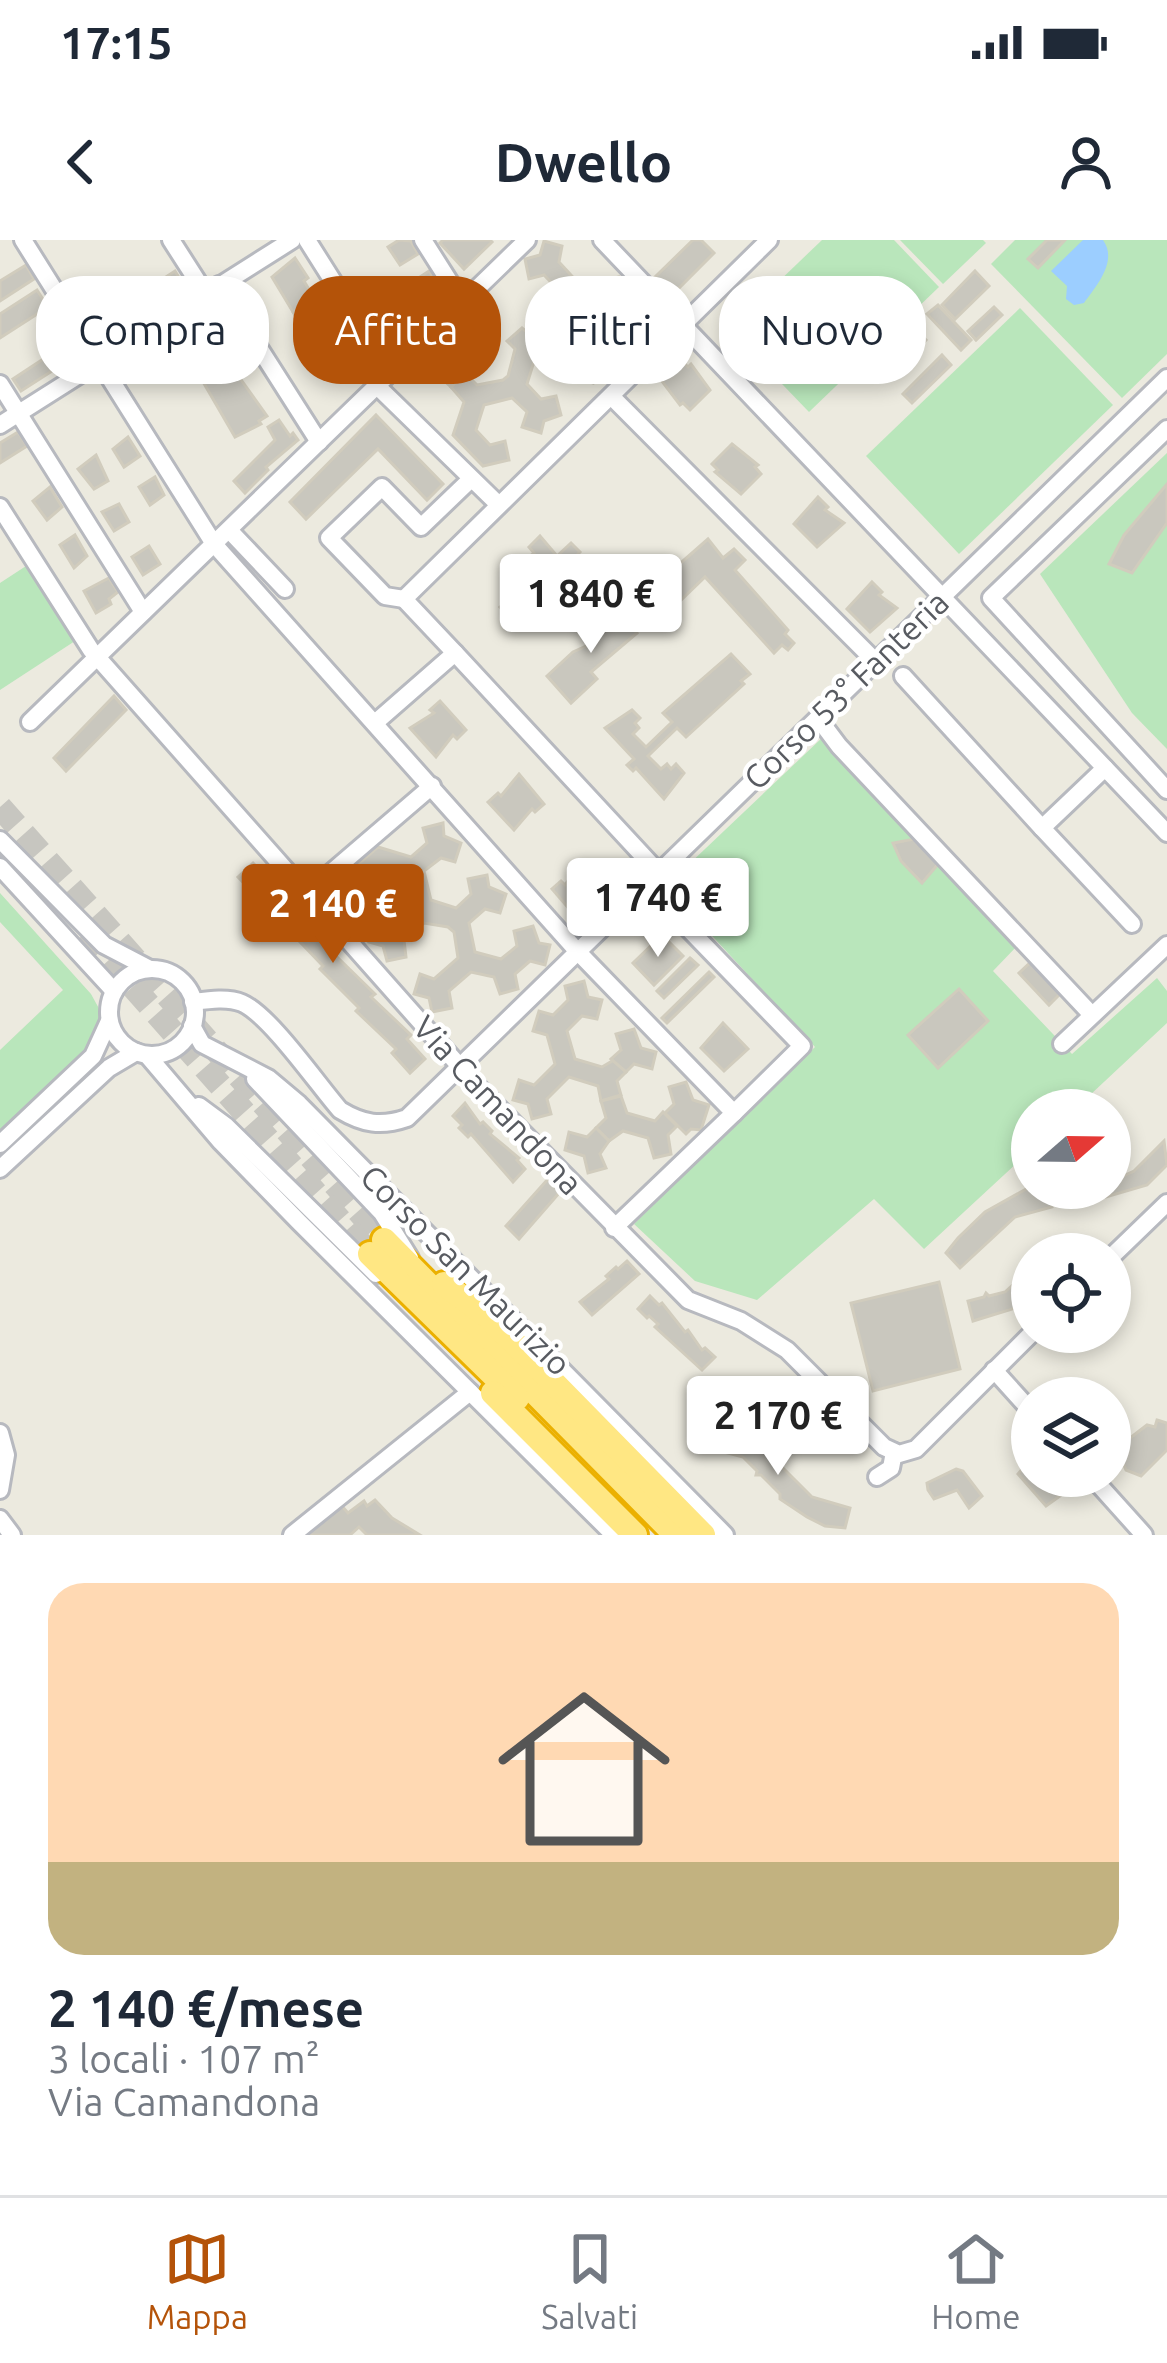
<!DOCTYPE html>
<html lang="it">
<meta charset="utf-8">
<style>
body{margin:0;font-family:Ubuntu,sans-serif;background:#f2f2f3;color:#1f2937;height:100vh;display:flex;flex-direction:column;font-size:45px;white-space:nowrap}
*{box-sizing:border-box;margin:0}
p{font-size:39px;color:#747a83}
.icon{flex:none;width:66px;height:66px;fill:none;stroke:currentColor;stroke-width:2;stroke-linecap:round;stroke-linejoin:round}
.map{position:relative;height:1295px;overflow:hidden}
.side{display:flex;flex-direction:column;background:#fff;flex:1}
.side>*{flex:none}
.hud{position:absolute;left:36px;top:36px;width:1095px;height:108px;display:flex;gap:24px}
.needle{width:78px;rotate:70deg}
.buttons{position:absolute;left:1011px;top:849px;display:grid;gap:24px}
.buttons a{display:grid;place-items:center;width:120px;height:120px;border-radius:50%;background:#fff;box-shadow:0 6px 18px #0003;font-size:60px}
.price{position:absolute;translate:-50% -102px;padding:0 27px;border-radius:12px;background:#fff;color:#222;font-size:39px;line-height:78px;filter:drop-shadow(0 3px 6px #0008)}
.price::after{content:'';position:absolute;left:50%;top:72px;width:36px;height:27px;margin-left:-18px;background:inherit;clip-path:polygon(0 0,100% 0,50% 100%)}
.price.selected{background:#b45309;color:#fff}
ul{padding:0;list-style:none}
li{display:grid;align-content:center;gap:24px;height:636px;padding:0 48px}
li+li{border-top:3px solid #e0e1e3}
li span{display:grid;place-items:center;height:372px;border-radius:36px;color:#555}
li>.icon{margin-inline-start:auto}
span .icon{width:216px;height:216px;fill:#fffc;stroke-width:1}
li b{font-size:51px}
.tag{padding:0 42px;border-radius:48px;background:#fff;box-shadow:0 6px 18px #0003;font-size:42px;line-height:108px}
.tag.selected{background:#b45309;color:#fff}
.status{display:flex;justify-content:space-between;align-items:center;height:84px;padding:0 60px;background:#fff;direction:ltr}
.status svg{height:33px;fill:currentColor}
header{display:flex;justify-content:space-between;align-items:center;height:156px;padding:0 48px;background:#fff;font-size:54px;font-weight:700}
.dock{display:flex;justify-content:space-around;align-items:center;height:168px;border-top:3px solid #e0e1e3;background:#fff;font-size:33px;color:#747a83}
.dock a{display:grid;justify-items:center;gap:6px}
.dock .selected{color:#b45309}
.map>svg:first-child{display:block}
.green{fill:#b9e6bb}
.water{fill:#9cceff}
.building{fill:#c9c7be;stroke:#d1ccbd;stroke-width:3}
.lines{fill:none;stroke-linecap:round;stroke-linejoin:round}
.highway-tunnel{stroke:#c7c6c0;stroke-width:24;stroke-dasharray:24 12;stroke-linecap:butt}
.minor-casing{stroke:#b7b9bf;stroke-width:22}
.highway-casing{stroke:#ebb000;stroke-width:30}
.minor{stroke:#fff;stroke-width:16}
.highway{stroke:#ffe783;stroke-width:24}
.labels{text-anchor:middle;stroke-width:9;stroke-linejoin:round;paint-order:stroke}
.street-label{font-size:33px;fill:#585b61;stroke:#fff}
</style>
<div class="status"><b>17:15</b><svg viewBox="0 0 49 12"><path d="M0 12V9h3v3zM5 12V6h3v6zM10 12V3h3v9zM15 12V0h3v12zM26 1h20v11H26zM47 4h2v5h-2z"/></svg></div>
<header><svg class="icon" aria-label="back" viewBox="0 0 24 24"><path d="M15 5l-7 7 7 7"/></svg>Dwello<svg class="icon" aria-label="person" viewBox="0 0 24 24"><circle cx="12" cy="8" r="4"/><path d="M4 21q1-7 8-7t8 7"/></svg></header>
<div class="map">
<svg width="1167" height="1295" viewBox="0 0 1167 1295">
<rect width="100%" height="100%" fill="#eceadf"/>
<g class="green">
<path d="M822 0H894L939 47 809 172 729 89Z"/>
<path d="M900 0H983L986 3 943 44Z"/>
<path d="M1015 0H1167V114L1122 158 991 24Z"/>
<path d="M1020 68 1113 165 959 314 866 216Z"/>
<path d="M1167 213V509L1132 473 1040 334Z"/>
<path d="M26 326 75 401 0 450V343Z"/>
<path d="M824 496 1019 704 993 731 1072 814 1157 738 1167 751V783L1074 870H1032V909L924 1009 874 959 757 1060 695 1041 634 984 815 807 666 646Z"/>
<path d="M0 653 91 754 102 774 92 805 0 891V810L63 750 0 682Z"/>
</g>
<path class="water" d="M1083 0H1103C1118 21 1097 45 1084 63L1074 65 1066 59 1067 46 1051 31Z"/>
<g class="building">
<path d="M399 0 411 1 418 14 400 25 388 7Z"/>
<path d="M443 0H490L492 2 464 29 440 3Z"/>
<path d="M693 0H701L714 13 672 55 655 37Z"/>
<path d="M1047 0H1065L1038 28 1028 19Z"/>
<path d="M544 1 562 6 559 22 581 46 619 37 649 69 641 94 621 89 626 74 611 59 587 66 583 80 562 74 567 59 544 35 529 39 525 19 540 15Z"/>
<path d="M295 18 308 38 304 41 314 58 293 72 272 37Z"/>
<path d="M26 25 34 39 0 61V41Z"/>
<path d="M175 31 187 51 99 108 87 88Z"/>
<path d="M429 31 441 49 425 58 414 41Z"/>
<path d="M975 31 989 46 955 79 942 65Z"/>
<path d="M396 46 403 57 395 62 404 84 389 94 374 74 394 61 388 51Z"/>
<path d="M37 50 48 67 0 98V74Z"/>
<path d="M314 58 309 65 316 76 323 72 332 88 309 99 293 72Z"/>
<path d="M938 65 971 100 961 110 927 74Z"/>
<path d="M994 67 1002 75 976 100 968 91Z"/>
<path d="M562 74 583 80 579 93 593 108 607 105 613 124 595 131 593 143 575 137 579 123 565 108 536 115 527 144 541 159 556 156 561 175 544 181 541 193 522 187 527 172 512 158 484 165 476 190 490 205 505 201 509 220 483 226 453 195 464 162 451 147 465 133 477 145 503 140 508 136 515 109 507 101 522 88 531 95 555 89Z"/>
<path d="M916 90 926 100 888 139 878 129Z"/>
<path d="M72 100 80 113 21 151 13 139Z"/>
<path d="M439 102 459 107 455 123 465 133 451 147 439 136 427 140 421 121 435 117Z"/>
<path d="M942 115 951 125 912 163 903 154Z"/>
<path d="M219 120 224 126 229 123 267 176 259 181 261 184 235 197 202 140 207 136 203 130Z"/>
<path d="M682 121 688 127 691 124 710 150 690 170 683 163 680 165 661 140Z"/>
<path d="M376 175 443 244 427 260 378 209 306 279 290 262Z"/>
<path d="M279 180 290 196 293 193 298 200 266 227 268 230 245 253 234 241 275 200 268 187Z"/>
<path d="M18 192 27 206 0 223V203Z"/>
<path d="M128 197 140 216 124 227 113 209Z"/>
<path d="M732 204 758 225 755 227 761 234 741 254 715 232 718 230 712 224Z"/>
<path d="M96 215 108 241 94 249 78 229Z"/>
<path d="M155 237 164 255 150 265 139 247Z"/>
<path d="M1167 244V283L1132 333 1109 324 1124 295Z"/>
<path d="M50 247 62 267 47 280 33 261Z"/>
<path d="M818 257 828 267 825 270 844 283 817 307 794 284Z"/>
<path d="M119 264 129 282 114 291 102 272Z"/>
<path d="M75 295 87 316 74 328 60 305Z"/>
<path d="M540 296 557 316 571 303 580 312 574 318 581 325 566 338 576 351 562 364 551 351 524 376 517 368 508 376 500 367 536 335 524 321 534 313 529 307Z"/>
<path d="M708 299 723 318 734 309 745 320 735 330 788 390 785 394 794 403 788 410 782 405 774 413 705 337 675 366 666 357 661 362 655 355 665 346 660 341Z"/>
<path d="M149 306 160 324 143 335 132 317Z"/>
<path d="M109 338 118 352 109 359 111 364 96 373 84 351Z"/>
<path d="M872 342 882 352 879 355 897 368 870 392 847 369Z"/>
<path d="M614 368 637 393 591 432 597 439 571 463 547 436 573 412 597 401 588 391Z"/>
<path d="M731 414 750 434 741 441 744 444 686 497 677 488 648 516 661 529 667 524 671 529 676 524 684 533 664 559 636 528 633 531 627 525 634 519 605 488 632 470 640 478 635 483 639 488 633 494 646 507 672 482 663 473Z"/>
<path d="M114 456 126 470 66 531 54 518Z"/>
<path d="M440 461 466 490 457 499 453 495 436 517 410 488 434 473 430 470Z"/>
<path d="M519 534 544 564 535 572 532 569 514 590 488 562 498 553 501 556Z"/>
<path d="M443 583 444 596 461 603 455 622 441 618 424 631 431 660 456 668 471 654 468 639 487 635 489 647 506 654 500 673 485 669 469 683 475 712 501 719 517 706 514 691 533 686 539 703 550 705 545 725 530 721 515 734 518 749 500 754 494 737 471 732 449 751 452 768 432 772 429 758 414 754 420 734 434 739 458 718 454 692 448 687 424 683 404 700 406 717 387 721 383 706 369 702 375 683 390 687 414 667 408 638 384 628 357 651 360 666 341 670 335 644 378 607 411 617 427 603 423 588Z"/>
<path d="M914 599 939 623 922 643 901 621 893 603Z"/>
<path d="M582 622 608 652 599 660 595 656 578 679 552 649 561 641 565 645Z"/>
<path d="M253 623 338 712 335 715 375 754 371 757 411 795 407 799 425 819 410 833 392 813 396 809 356 771 359 768 320 729 323 726 238 637Z"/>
<path d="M662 695 683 716 654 745 633 723Z"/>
<path d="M690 718 698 725 664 758 657 751Z"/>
<path d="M1032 721 1061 753 1049 765 1019 733Z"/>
<path d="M709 732 714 737 667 783 662 778Z"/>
<path d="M584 741 588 757 602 760 597 779 582 776 567 791 575 819 602 827 614 820 626 832 617 841 621 855 601 861 598 846 569 837 547 859 551 874 532 879 528 864 513 860 519 840 534 845 555 824 547 795 533 791 539 771 553 775 568 760 565 746Z"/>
<path d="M959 749 988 781 938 828 908 795Z"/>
<path d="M723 783 748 809 724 831 701 808Z"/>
<path d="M634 789 641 808 656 812 652 829 634 824 626 832 611 819 621 810 616 794Z"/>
<path d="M686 842 693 860 709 865 701 890 691 889 686 894 665 873 674 864 669 847Z"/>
<path d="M621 856 627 873 655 881 663 872 677 886 668 895 671 914 654 918 648 898 623 891 609 901 596 888 606 878 601 861Z"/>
<path d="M465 863 480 884 483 882 492 891 490 894 519 918 517 920 525 929 513 942 471 894 468 897 459 888 462 885 453 876Z"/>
<path d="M596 888 609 901 600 914 606 928 588 933 584 916 565 910 569 892 587 897Z"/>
<path d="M1164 901 1167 925 1147 945 1099 959 1094 948H1110V935L1123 936 1134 931Z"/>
<path d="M548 939 560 952 519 999 506 986Z"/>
<path d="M1028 948H1048L1052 967 1015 977 960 1028 946 1013 958 998 985 972Z"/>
<path d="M627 1021 639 1034 592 1075 580 1062 609 1039 606 1036 616 1027 618 1029Z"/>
<path d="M1032 1027V1055L1019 1067 973 1081 968 1061 984 1057 986 1053 989 1056 1005 1052 1017 1041V1036Z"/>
<path d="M939 1042 960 1129 873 1151 851 1063Z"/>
<path d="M650 1056 659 1065 662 1063 685 1092 688 1090 702 1110 705 1108 715 1117 702 1130 655 1087 658 1084 649 1076 647 1078 638 1069Z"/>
<path d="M1157 1180 1167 1183V1210L1141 1236 1126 1230 1117 1208 1147 1185 1155 1187Z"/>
<path d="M710 1187 753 1198 812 1257 850 1268 845 1288 825 1286 807 1277 780 1259V1254L761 1235H756L757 1231 743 1217 705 1207Z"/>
<path d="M1029 1221 1032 1236H1043L1060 1256 1046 1266 1018 1234Z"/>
<path d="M956 1229 963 1231 982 1256 969 1268 957 1250 934 1259 928 1250 927 1243Z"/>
<path d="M375 1260 392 1278 420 1295H367L359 1287 350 1295H303L341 1265 348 1273 364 1261 367 1266Z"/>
</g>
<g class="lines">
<g class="highway-tunnel">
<path d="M0 567 384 1000"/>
<path d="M85 693 370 1014"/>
</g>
<defs>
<g id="minor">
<path d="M23 0 214 304 578 712 734 873 614 988"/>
<path d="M171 0 205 53"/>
<path d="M307 0 391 133"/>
<path d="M423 0 463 63"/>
<path d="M602 0 1167 593"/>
<path d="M219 45 319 202"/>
<path d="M0 144 143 372"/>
<path d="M377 146 499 265"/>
<path d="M611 156 876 422"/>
<path d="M0 185 292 0"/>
<path d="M1167 189 991 358 1167 550"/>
<path d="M0 267 91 410 478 847 688 1060 741 1081 787 1110 884 1207 899 1214 916 1209 1033 1092"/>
<path d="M229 290 285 349"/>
<path d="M404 359 385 356 329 298 382 247 421 287 471 239"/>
<path d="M455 413 659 633"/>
<path d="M903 436 1042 588"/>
<path d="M818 478 839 506 1092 775"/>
<path d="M30 482 527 0"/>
<path d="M376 482 455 413 404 359 769 0"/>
<path d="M1105 528 1042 588 1132 684"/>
<path d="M0 600 104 705 150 729"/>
<path d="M0 627 114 751"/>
<path d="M646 645 802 806 734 873"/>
<path d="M306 654 432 546"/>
<circle cx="152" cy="772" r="43"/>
<path d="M193 762C208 760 228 757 242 763 270 775 318 845 340 870 363 884 381 887 407 878L1167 138"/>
<path d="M192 786 202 804 268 838 299 864 725 1295"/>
<path d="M1062 804 1167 705"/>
<path d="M147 815 221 902 299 982 614 1295"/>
<path d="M255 839 382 973 410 1018"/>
<path d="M199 866 226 886 376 1034"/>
<path d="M0 904 93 816 109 781"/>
<path d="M0 929 109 828 136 812"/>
<path d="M1110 1018 1167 963"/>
<path d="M994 1130 1032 1172"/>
<path d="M823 1186 843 1166"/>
<path d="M0 1193 6 1215 0 1250"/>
<path d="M1091 1236 1144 1295"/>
<path d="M877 1237 891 1228 894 1212"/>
<path d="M0 1279 12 1295"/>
<path d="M292 1295 470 1152"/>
</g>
<g id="highway">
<path d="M384 1000 676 1295"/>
<path d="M370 1014 517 1158"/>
<path d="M444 1044 490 1078 703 1295"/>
<path d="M493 1153 635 1295"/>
</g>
</defs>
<use href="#minor" class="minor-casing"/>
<use href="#highway" class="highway-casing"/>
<use href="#minor" class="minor"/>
<use href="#highway" class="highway"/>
</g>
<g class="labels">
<g class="street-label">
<text transform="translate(846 450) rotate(-44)" y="12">Corso 53° Fanteria</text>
<text transform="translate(498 865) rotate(47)" y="12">Via Camandona</text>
<text transform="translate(466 1030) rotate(45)" y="12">Corso San Maurizio</text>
</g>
</g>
</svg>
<div class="buttons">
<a><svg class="needle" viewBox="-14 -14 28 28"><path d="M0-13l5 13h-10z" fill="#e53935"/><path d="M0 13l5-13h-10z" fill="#747a83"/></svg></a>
<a><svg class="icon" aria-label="locate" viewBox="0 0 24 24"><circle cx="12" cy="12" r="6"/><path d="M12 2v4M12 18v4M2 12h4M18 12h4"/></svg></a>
<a><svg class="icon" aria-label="layers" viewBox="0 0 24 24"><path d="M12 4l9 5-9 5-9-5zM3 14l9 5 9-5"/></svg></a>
</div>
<b class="price" style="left:591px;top:416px">1 840 €</b>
<b class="price" style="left:658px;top:720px">1 740 €</b>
<b class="price selected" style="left:333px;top:726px">2 140 €</b>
<b class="price" style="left:778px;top:1238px">2 170 €</b>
<div class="hud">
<a class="tag">Compra</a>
<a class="tag selected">Affitta</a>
<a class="tag">Filtri</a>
<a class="tag">Nuovo</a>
</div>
</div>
<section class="side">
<ul>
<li><span style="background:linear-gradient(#ffd9b3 75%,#c2b280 0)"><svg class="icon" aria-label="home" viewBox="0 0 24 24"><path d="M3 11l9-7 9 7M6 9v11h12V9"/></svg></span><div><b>2 140 €/mese</b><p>3 locali · 107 m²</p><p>Via Camandona</p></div></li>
</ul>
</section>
<nav class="dock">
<a class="selected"><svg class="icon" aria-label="map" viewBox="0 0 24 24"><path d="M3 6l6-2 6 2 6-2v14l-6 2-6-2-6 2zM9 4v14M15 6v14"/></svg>Mappa</a>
<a><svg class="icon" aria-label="saved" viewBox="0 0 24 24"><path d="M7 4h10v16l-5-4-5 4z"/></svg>Salvati</a>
<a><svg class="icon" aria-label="home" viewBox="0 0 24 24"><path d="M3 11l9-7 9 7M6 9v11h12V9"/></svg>Home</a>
</nav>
